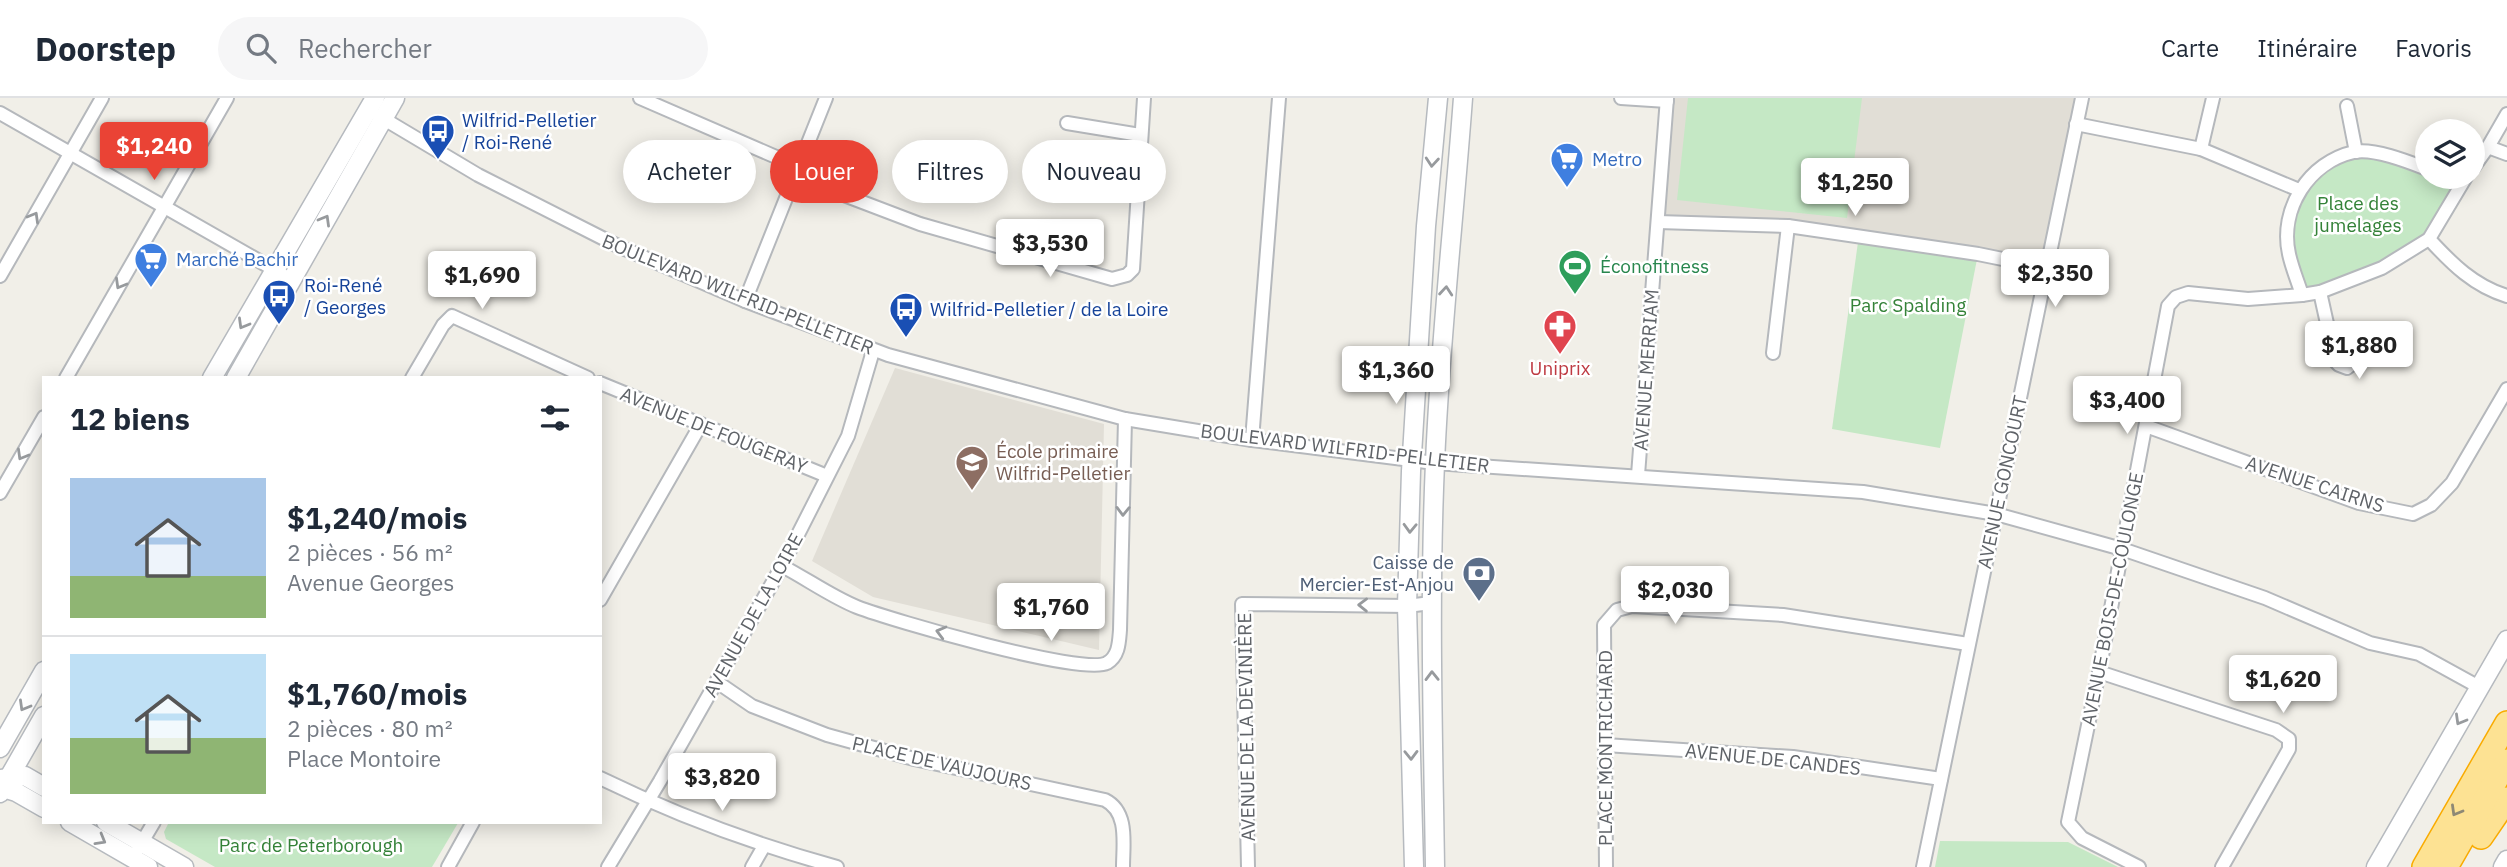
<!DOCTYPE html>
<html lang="fr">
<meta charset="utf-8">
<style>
body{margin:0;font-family:"IBM Plex Sans",sans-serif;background:#f6f6f7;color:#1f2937;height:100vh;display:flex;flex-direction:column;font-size:26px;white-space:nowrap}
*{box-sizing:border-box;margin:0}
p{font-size:23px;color:#747a83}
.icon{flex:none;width:38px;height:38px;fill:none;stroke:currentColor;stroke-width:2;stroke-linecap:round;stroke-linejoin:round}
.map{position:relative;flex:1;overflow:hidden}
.details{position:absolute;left:42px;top:278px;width:560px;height:448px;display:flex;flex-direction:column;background:#fff;border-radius:0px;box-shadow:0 4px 18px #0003}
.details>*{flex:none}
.top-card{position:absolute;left:623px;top:42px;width:665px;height:63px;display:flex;gap:14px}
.fabs{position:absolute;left:2415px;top:21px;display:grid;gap:14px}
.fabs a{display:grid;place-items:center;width:70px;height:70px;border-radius:50%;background:#fff;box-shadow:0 4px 18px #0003;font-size:35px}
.price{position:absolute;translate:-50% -60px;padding:0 16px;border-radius:7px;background:#fff;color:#222;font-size:23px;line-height:46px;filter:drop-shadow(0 2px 4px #0008)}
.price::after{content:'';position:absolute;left:50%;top:42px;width:21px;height:16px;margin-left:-10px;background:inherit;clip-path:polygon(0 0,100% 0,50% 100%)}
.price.active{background:#ea4335;color:#fff}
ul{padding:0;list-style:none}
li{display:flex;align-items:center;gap:21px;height:175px;padding:0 28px}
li+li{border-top:2px solid #e0e1e3}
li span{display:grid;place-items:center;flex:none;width:196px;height:140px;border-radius:0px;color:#555}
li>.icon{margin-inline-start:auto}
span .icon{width:84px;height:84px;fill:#fffc;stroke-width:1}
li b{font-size:30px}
h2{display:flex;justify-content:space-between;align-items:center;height:84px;padding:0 28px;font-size:30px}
.tag{padding:0 24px;border-radius:32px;background:#fff;box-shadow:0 4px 18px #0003;font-size:24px;line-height:63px}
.tag.active{background:#ea4335;color:#fff}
header{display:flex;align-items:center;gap:42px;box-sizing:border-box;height:98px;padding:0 35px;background:#fff;border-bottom:2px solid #e0e1e3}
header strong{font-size:33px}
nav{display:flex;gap:38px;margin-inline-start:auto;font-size:24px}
.search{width:490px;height:63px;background:#f6f6f7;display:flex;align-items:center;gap:18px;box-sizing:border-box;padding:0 24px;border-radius:38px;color:#747a83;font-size:26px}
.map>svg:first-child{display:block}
.education{fill:#e1ded6}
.green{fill:#c5e8c5}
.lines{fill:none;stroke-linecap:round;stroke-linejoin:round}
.street-casing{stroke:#b5b8bc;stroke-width:16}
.secondary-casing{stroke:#b6babf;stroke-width:21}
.highway-casing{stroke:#f9ab00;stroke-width:26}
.street{stroke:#fff;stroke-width:12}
.secondary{stroke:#fff;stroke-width:18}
.highway{stroke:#fde293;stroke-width:23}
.oneway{stroke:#979a9d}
.oneway2{stroke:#8e8975}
.labels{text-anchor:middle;stroke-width:5;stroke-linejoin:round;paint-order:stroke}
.transit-label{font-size:19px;fill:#164399;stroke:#fff;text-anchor:start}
.shop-label{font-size:19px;fill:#366cbe;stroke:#fff;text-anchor:start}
.park-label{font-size:19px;fill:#348238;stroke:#fff}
.leisure-label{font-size:19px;fill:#27864d;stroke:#fff;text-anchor:start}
.street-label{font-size:19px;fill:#5f6368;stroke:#fff}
.health-label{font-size:19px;fill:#be3a42;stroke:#fff}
.education-label{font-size:19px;fill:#785e54;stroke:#fff;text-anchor:start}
.service-label{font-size:19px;fill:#4e5e75;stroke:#fff;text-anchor:end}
</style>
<header>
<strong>Doorstep</strong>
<div class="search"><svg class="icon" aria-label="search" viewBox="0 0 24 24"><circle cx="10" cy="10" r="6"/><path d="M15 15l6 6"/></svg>Rechercher</div>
<nav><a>Carte</a><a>Itinéraire</a><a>Favoris</a></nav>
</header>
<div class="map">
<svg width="2507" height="769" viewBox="0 0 2507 769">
<rect width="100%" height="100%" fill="#f1efe8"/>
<g class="education">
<path d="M1667 0H2082L2047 170 1859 137 1658 124Z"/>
<path d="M895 270 1104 326 1099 552 873 499 812 463Z"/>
</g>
<g class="green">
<path d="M1688 0H1862L1847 120 1677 102Z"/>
<path d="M2356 54 2427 71V79H2443L2459 87 2429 141 2382 170 2302 197 2288 155 2295 103 2324 67Z"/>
<path d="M1859 137 1978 156 1940 350 1832 331Z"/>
<path d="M169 724H458V725L432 769H215L166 741 164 734Z"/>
<path d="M1940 743 2068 744 2118 769H1935Z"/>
</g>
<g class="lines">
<defs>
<g id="street">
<path d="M640 0 790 65 807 83 920 126 1112 181 1127 177 1133 171 1144 0"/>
<path d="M1621 0 1667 3"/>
<path d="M2347 8 2356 54"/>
<path d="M0 15 282 176"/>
<path d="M379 18 478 77 620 149 745 203 888 257 1125 321 1252 342 1435 365 1863 394 1996 416 2122 451 2265 500 2370 545 2419 556 2479 589"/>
<path d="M1067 25 1140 37"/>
<path d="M2076 26 2201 51 2299 92"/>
<path d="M2488 49 2507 56"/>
<path d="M2201 51 2213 0"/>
<path d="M2473 70 2488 49 2507 16"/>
<path d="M2443 79 2459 87"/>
<path d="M1658 124 1788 128 1978 156 2047 170"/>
<path d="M2429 141C2452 166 2474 188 2507 198"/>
<path d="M0 178 102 0"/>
<path d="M2320 194 2328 230 2326 240 2329 257 2339 267 2347 270C2367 258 2344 234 2328 230"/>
<path d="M2302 197C2298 184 2292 170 2289 156 2279 111 2309 64 2354 54 2374 50 2409 64 2427 71"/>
<path d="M745 203 826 0"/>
<path d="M1773 255 1788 128"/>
<path d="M66 280 227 0"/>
<path d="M412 280 443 227 452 218 588 280"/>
<path d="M600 285 827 378"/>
<path d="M2146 328 2359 405 2413 416 2431 407 2452 385 2507 291"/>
<path d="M1252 342 1279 0"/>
<path d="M1638 377 1667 0"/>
<path d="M0 395 44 319"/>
<path d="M782 468C807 481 832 499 857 509 891 522 1082 578 1107 565 1119 558 1119 544 1120 532L1125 321"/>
<path d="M600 502 701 326"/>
<path d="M2099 574 2276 632 2289 641V651L2222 769"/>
<path d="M717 584 752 608 827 637 914 661 1105 702C1129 714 1123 746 1123 769"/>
<path d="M1605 647 1793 659 1941 681"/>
<path d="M600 680C678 718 754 746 837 769"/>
<path d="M138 751 154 724"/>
<path d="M448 769 473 724"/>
<path d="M608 769 660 683 782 468 848 338 873 253"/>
<path d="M752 769 764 748"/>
<path d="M1248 769 1242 506 1407 508 1431 505"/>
<path d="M1606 769 1604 527 1617 512 1632 508 1783 517 1968 546"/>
<path d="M1923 769 2082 0"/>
<path d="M2139 769 2082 740 2068 724 2099 574 2168 208 2176 199 2188 195 2248 201 2302 197 2320 194 2382 170 2429 141 2466 79"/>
</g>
<g id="secondary">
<path d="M212 280 375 0"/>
<path d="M236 280 395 0"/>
<path d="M0 650 44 573"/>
<path d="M0 681 25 678 44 689"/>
<path d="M0 689 16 694 44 710"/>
<path d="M0 695 44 618"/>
<path d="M70 724 148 769"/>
<path d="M106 724 184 769"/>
<path d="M1414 769 1407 508 1411 373 1426 128 1438 0"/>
<path d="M1435 769C1433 634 1429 500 1435 365 1440 243 1454 122 1463 0"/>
<path d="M2376 769 2507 542"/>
<path d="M2503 769 2507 762"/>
</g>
<g id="highway">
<path d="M2481 739 2507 701"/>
<path d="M2424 769 2507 625"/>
<path d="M2446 769 2507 663"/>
</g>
</defs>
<use href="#street" class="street-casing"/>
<use href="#secondary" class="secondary-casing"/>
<use href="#highway" class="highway-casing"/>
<use href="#street" class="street"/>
<use href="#secondary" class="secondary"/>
<use href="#highway" class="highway"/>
</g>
<defs><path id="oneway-chevron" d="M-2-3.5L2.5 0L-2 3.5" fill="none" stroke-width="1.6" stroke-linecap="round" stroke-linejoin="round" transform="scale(1.75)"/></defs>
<g class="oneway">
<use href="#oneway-chevron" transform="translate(1432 64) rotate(95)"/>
<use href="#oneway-chevron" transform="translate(34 119) rotate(-60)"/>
<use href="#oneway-chevron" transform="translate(325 122) rotate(-60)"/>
<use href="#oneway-chevron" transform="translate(120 186) rotate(120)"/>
<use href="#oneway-chevron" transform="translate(1446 193) rotate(-85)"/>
<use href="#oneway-chevron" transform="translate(243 226) rotate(120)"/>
<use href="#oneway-chevron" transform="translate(22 357) rotate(120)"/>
<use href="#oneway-chevron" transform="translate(1123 413) rotate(91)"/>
<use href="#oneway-chevron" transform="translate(1410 430) rotate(92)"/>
<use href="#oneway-chevron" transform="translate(1363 507) rotate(-179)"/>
<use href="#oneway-chevron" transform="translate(941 534) rotate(-165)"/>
<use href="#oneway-chevron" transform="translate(1432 578) rotate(-91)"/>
<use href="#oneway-chevron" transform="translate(24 608) rotate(120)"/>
<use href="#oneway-chevron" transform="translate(2460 622) rotate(120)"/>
<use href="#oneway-chevron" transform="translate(1411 657) rotate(89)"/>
<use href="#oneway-chevron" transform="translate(101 742) rotate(30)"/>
</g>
<use class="oneway2" href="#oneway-chevron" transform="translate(2456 713) rotate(120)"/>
<defs>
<symbol id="bus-pin" viewBox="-11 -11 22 30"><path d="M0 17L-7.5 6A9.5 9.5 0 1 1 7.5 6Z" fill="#1a4fb4" stroke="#fff"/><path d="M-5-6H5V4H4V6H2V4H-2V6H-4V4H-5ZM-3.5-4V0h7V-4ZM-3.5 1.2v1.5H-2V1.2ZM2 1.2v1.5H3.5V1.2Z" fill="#fff"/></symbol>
<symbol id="supermarket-pin" viewBox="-11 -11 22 30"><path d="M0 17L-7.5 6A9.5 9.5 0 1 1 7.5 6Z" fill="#3f7fe0" stroke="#fff"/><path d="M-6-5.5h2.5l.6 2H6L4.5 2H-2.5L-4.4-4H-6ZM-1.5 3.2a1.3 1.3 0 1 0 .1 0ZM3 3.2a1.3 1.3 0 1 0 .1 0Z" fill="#fff"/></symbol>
<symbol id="stadium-pin" viewBox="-11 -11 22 30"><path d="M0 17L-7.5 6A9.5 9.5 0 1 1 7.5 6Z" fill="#2e9e5b" stroke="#fff"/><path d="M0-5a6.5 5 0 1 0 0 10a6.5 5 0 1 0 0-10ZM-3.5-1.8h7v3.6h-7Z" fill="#fff"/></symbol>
<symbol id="pharmacy-pin" viewBox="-11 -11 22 30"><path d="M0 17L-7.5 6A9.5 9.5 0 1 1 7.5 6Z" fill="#e0444e" stroke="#fff"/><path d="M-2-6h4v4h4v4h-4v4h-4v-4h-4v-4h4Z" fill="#fff"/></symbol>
<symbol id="school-pin" viewBox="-11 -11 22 30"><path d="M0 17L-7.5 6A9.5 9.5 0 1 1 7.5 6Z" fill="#8d6e63" stroke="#fff"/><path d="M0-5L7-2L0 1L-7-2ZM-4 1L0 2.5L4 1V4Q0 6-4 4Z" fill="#fff"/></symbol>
<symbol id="bank-pin" viewBox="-11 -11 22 30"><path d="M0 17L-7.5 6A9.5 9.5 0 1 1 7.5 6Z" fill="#5c6f8a" stroke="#fff"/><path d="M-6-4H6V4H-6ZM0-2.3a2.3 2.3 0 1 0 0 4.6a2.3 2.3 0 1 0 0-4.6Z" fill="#fff"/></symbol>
</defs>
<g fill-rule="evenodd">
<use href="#bus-pin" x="419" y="14" width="38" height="52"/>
<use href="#supermarket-pin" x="1548" y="42" width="38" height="52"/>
<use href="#supermarket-pin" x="132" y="142" width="38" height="52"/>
<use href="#stadium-pin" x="1556" y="149" width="38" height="52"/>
<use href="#bus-pin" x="260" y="179" width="38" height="52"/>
<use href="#bus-pin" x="887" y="192" width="38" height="52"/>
<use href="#pharmacy-pin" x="1541" y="209" width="38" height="52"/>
<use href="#school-pin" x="953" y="345" width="38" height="52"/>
<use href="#bank-pin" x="1460" y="456" width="38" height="52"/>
</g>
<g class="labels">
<g class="transit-label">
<text x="462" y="29">Wilfrid-Pelletier<tspan x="462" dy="22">/ Roi-René</tspan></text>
<text x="304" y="194">Roi-René<tspan x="304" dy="22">/ Georges</tspan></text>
<text x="930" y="218">Wilfrid-Pelletier / de la Loire</text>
</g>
<g class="shop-label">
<text x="1592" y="68">Metro</text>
<text x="176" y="168">Marché Bachir</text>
</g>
<g class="park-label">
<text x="2358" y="112">Place des<tspan x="2358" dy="22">jumelages</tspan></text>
<text x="1908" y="214">Parc Spalding</text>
<text x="311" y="754">Parc de Peterborough</text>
</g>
<g class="leisure-label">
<text x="1600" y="175">Éconofitness</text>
</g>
<g class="street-label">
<text transform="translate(738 196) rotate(22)" y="7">BOULEVARD WILFRID-PELLETIER</text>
<text transform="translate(1646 272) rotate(-86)" y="7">AVENUE MERRIAM</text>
<text transform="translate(714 332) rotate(22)" y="7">AVENUE DE FOUGERAY</text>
<text transform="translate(1345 350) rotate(7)" y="7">BOULEVARD WILFRID-PELLETIER</text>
<text transform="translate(2002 384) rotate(-78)" y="7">AVENUE GONCOURT</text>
<text transform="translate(2315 386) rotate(18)" y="7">AVENUE CAIRNS</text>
<text transform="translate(2112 501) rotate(-79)" y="7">AVENUE BOIS-DE-COULONGE</text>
<text transform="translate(753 517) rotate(-61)" y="7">AVENUE DE LA LOIRE</text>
<text transform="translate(1246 629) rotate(-91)" y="7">AVENUE DE LA DEVINIÈRE</text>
<text transform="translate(1605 650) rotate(-90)" y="7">PLACE MONTRICHARD</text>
<text transform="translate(1773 661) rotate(6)" y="7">AVENUE DE CANDES</text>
<text transform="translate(942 665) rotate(13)" y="7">PLACE DE VAUJOURS</text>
</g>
<g class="health-label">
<text x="1560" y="277">Uniprix</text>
</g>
<g class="education-label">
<text x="996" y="360">École primaire<tspan x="996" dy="22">Wilfrid-Pelletier</tspan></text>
</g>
<g class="service-label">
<text x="1454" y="471">Caisse de<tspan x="1454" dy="22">Mercier-Est-Anjou</tspan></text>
</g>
</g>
</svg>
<div class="fabs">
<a><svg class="icon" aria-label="layers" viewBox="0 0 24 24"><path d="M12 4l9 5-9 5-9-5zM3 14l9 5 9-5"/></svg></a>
</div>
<b class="price active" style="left:154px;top:84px">$1,240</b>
<b class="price" style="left:1855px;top:120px">$1,250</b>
<b class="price" style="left:1050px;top:181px">$3,530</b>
<b class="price" style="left:2055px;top:211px">$2,350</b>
<b class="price" style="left:482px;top:213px">$1,690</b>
<b class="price" style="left:2359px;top:283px">$1,880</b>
<b class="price" style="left:1396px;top:308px">$1,360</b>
<b class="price" style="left:2127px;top:338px">$3,400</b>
<b class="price" style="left:1675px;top:528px">$2,030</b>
<b class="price" style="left:1051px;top:545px">$1,760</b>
<b class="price" style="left:2283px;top:617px">$1,620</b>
<b class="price" style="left:722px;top:715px">$3,820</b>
<div class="top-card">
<a class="tag">Acheter</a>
<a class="tag active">Louer</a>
<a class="tag">Filtres</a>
<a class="tag">Nouveau</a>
</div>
<section class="details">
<h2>12 biens<svg class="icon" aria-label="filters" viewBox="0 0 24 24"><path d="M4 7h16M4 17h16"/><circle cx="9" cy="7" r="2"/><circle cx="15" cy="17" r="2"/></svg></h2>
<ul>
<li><span style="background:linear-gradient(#a9c7e8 70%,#8fb573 0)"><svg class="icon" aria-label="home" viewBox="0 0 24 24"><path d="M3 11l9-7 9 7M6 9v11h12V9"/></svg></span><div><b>$1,240/mois</b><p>2 pièces · 56 m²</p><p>Avenue Georges</p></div></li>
<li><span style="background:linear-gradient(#bfe0f5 60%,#8fb573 0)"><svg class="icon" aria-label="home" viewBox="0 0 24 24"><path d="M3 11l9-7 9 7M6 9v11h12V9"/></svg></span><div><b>$1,760/mois</b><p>2 pièces · 80 m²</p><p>Place Montoire</p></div></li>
</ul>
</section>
</div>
